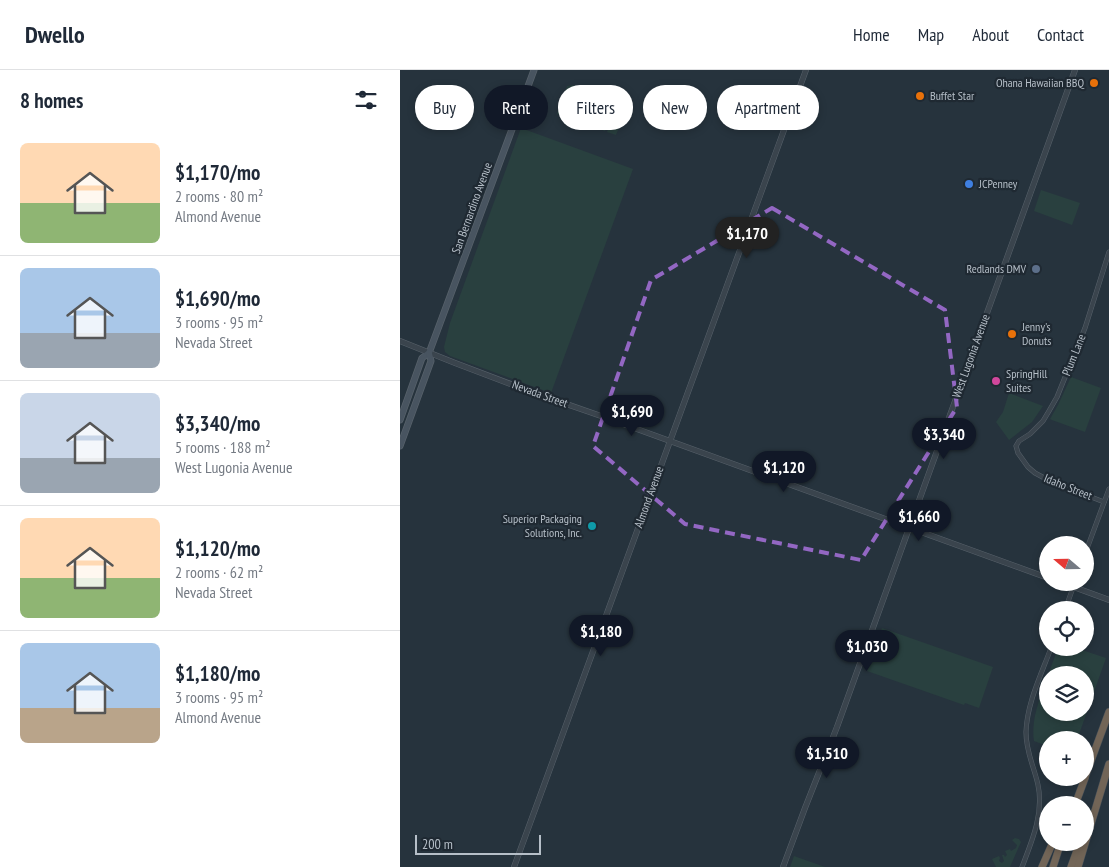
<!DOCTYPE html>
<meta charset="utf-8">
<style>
body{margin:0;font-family:"PT Sans Narrow",sans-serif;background:#f2f2f3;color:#1f2937;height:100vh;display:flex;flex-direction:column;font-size:19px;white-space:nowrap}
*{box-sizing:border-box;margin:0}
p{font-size:16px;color:#747a83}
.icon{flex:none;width:28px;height:28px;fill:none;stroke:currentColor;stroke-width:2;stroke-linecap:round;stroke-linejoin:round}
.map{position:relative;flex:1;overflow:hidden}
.panel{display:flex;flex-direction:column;background:#fff;width:400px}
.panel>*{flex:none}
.top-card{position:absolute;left:15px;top:15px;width:475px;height:45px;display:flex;gap:10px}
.needle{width:32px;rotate:290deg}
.tools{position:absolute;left:639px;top:466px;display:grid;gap:10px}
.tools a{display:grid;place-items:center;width:55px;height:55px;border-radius:50%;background:#fff;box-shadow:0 2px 8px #0003;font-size:25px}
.scale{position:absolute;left:15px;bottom:12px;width:126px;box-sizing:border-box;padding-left:5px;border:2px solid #b6bfc8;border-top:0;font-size:14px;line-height:18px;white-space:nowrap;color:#b6bfc8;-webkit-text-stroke:4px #1f2932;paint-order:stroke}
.price{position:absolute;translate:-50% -42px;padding:0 11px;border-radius:18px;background:#111827;color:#fff;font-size:16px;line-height:32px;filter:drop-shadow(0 1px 2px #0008)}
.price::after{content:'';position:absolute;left:50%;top:30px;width:15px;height:11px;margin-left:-8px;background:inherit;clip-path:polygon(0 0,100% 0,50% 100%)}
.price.on{background:#222;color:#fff}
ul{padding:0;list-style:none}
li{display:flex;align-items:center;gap:15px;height:125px;padding:0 20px}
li+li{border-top:1px solid #e0e1e3}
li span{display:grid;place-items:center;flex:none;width:140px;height:100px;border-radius:8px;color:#555}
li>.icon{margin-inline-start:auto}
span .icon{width:60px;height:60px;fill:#fffc;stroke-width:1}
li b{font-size:21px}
h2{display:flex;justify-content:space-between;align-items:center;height:60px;padding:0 20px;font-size:21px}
.chip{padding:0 18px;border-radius:22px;background:#fff;box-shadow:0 2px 8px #0003;font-size:18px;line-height:45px}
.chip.on{background:#111827;color:#fff}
header{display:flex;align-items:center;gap:30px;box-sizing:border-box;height:70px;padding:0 25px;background:#fff;border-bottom:1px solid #e0e1e3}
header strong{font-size:24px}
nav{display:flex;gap:28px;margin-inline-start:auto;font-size:18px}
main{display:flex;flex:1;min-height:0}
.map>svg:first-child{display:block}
.green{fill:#29403f}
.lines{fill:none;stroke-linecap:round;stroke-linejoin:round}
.minor-casing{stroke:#58626b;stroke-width:5}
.tertiary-casing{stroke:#58626b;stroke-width:6}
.secondary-casing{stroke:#58626b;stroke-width:7}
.motorway-casing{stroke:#454f58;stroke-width:8}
.minor{stroke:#3a444d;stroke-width:4}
.tertiary{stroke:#3a444d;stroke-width:5}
.secondary{stroke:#485460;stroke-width:5.5}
.motorway{stroke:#726557;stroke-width:7}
.marked{fill:none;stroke:#9367c3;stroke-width:4;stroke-dasharray:10 6;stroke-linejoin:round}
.food-dot{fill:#e8710a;stroke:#1f2932;stroke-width:2}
.shop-dot{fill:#3f7fe0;stroke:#1f2932;stroke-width:2}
.service-dot{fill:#5c6f8a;stroke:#1f2932;stroke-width:2}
.hotel-dot{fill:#d1479c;stroke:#1f2932;stroke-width:2}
.culture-dot{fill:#0f9aa8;stroke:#1f2932;stroke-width:2}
.labels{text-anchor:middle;stroke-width:4.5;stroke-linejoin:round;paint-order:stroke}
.poi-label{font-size:12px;fill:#b6bfc8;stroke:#1f2932;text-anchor:start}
.street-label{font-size:12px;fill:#b6bfc8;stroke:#1f2932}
</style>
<header>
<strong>Dwello</strong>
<nav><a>Home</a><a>Map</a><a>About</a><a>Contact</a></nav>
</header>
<main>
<section class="panel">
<h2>8 homes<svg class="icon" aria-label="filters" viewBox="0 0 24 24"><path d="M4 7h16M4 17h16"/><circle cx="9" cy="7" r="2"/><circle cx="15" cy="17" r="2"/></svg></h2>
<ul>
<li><span style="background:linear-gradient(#ffd9b3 60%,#8fb573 0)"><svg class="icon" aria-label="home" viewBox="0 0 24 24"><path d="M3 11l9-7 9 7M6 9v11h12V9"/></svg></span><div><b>$1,170/mo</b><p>2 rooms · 80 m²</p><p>Almond Avenue</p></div></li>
<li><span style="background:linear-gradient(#a9c7e8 65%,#9aa5b1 0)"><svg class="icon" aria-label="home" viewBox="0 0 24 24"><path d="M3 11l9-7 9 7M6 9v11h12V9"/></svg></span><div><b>$1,690/mo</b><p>3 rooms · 95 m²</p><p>Nevada Street</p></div></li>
<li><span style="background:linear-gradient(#c9d6e8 65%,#9aa5b1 0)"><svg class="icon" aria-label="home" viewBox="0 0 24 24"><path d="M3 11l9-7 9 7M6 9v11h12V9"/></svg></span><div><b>$3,340/mo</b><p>5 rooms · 188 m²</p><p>West Lugonia Avenue</p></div></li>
<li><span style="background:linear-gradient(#ffd9b3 60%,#8fb573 0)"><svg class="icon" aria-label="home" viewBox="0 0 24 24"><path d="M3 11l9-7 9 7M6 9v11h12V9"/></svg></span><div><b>$1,120/mo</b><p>2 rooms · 62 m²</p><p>Nevada Street</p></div></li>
<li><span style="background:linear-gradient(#a9c7e8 65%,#b9a48a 0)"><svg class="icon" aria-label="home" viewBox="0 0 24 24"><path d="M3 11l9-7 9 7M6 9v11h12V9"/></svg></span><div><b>$1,180/mo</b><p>3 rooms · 95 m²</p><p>Almond Avenue</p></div></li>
</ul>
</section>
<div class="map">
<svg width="709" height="797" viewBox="0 0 709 797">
<rect width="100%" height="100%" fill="#26333d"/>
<g class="green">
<path d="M173 15 180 18 179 22 183 24 180 33H178L176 40 183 43 181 49H179L178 51 180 52 157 44 167 16Z"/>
<path d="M187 45 208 52 205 61 184 53Z"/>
<path d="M213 47 222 50 216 65 207 62Z"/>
<path d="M121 58 233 99 151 323 50 286 45 282 44 277 50 253Z"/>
<path d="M641 120 680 133 672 155 634 141Z"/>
<path d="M671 307 701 318 685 362 652 350 650 349 658 335Z"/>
<path d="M609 323 643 336 632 352 609 370 596 352 603 342Z"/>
<path d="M482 558 593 597 579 638 565 633 564 635 467 601Z"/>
<path d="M658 578H676L706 588 677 670H648L647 676 634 671C631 648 640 629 647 607L648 642H685V605H648Z"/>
<path d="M615 768 619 769 621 772 610 797H596L592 789 599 786 600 788 599 791 602 793 604 791 602 785H604L605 787 607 785 605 781 610 779 611 781 616 778 617 775 612 770Z"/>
<path d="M394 786 425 797H390Z"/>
</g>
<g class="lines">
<defs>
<g id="minor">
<path d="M704 432 650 411 635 403 628 397 618 383 616 376 619 371 630 364 643 351 649 341 657 327 685 258 709 182"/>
<path d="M685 484 709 419"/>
<path d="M665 540 675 512"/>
<path d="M622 797C632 771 644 743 638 715 634 696 626 683 626 662 627 633 641 605 651 578"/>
</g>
<g id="tertiary">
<path d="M0 271C66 298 133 323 201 346L648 508"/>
<path d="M660 512 709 530"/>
<path d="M114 797 406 0"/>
<path d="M383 797 405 738 437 657 675 0"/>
</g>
<g id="secondary">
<path d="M0 350 22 288 29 283 134 0"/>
<path d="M0 376 31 291 29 283"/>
</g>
<g id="motorway">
<path d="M685 707 709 642"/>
<path d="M675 735 685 708"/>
<path d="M642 797 653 772"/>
<path d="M653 797 661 772"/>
<path d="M671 797 680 772"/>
<path d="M678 797 709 694"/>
</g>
</defs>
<use href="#minor" class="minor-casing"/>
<use href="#tertiary" class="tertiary-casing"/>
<use href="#secondary" class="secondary-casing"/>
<use href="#motorway" class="motorway-casing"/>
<use href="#minor" class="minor"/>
<use href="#tertiary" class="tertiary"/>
<use href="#secondary" class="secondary"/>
<use href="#motorway" class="motorway"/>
</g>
<path class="marked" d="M372 138 545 240 557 337 461 490 285 454 193 376 251 210Z"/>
<g class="food-dot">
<circle cx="694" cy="13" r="5"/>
<circle cx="520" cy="26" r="5"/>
<circle cx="612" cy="264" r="5"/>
</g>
<circle class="shop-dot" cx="569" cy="114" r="5"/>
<circle class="service-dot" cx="636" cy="199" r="5"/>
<circle class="hotel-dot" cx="596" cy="311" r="5"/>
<circle class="culture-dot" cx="192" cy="456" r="5"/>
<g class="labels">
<g class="poi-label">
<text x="684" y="17" text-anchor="end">Ohana Hawaiian BBQ</text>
<text x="530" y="30">Buffet Star</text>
<text x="579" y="118">JCPenney</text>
<text x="626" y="203" text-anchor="end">Redlands DMV</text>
<text x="622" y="261">Jenny's<tspan x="622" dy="14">Donuts</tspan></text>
<text x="606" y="308">SpringHill<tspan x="606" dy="14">Suites</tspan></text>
<text x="182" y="453" text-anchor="end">Superior Packaging<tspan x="182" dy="14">Solutions, Inc.</tspan></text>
</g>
<g class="street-label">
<text transform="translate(72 138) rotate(-70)" y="4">San Bernardino Avenue</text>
<text transform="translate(674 285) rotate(-68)" y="4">Plum Lane</text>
<text transform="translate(571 286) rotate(-70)" y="4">West Lugonia Avenue</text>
<text transform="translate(140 324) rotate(20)" y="4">Nevada Street</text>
<text transform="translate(668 417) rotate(22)" y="4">Idaho Street</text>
<text transform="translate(249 427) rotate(-70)" y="4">Almond Avenue</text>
</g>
</g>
</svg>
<div class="tools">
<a><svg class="needle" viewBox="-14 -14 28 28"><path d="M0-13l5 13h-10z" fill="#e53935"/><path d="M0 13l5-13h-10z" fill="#747a83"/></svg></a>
<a><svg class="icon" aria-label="locate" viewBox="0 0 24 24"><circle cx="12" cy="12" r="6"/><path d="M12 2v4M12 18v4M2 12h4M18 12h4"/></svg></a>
<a><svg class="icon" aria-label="layers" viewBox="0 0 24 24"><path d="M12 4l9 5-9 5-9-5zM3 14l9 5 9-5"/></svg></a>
<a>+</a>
<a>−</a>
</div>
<div class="scale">200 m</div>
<b class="price on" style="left:347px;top:189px">$1,170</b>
<b class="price" style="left:232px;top:367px">$1,690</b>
<b class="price" style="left:544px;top:390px">$3,340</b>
<b class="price" style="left:384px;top:423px">$1,120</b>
<b class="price" style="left:519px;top:472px">$1,660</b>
<b class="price" style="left:201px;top:587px">$1,180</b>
<b class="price" style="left:467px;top:602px">$1,030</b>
<b class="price" style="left:427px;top:709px">$1,510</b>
<div class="top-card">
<a class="chip">Buy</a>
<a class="chip on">Rent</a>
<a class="chip">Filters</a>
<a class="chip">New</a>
<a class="chip">Apartment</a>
</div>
</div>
</main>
